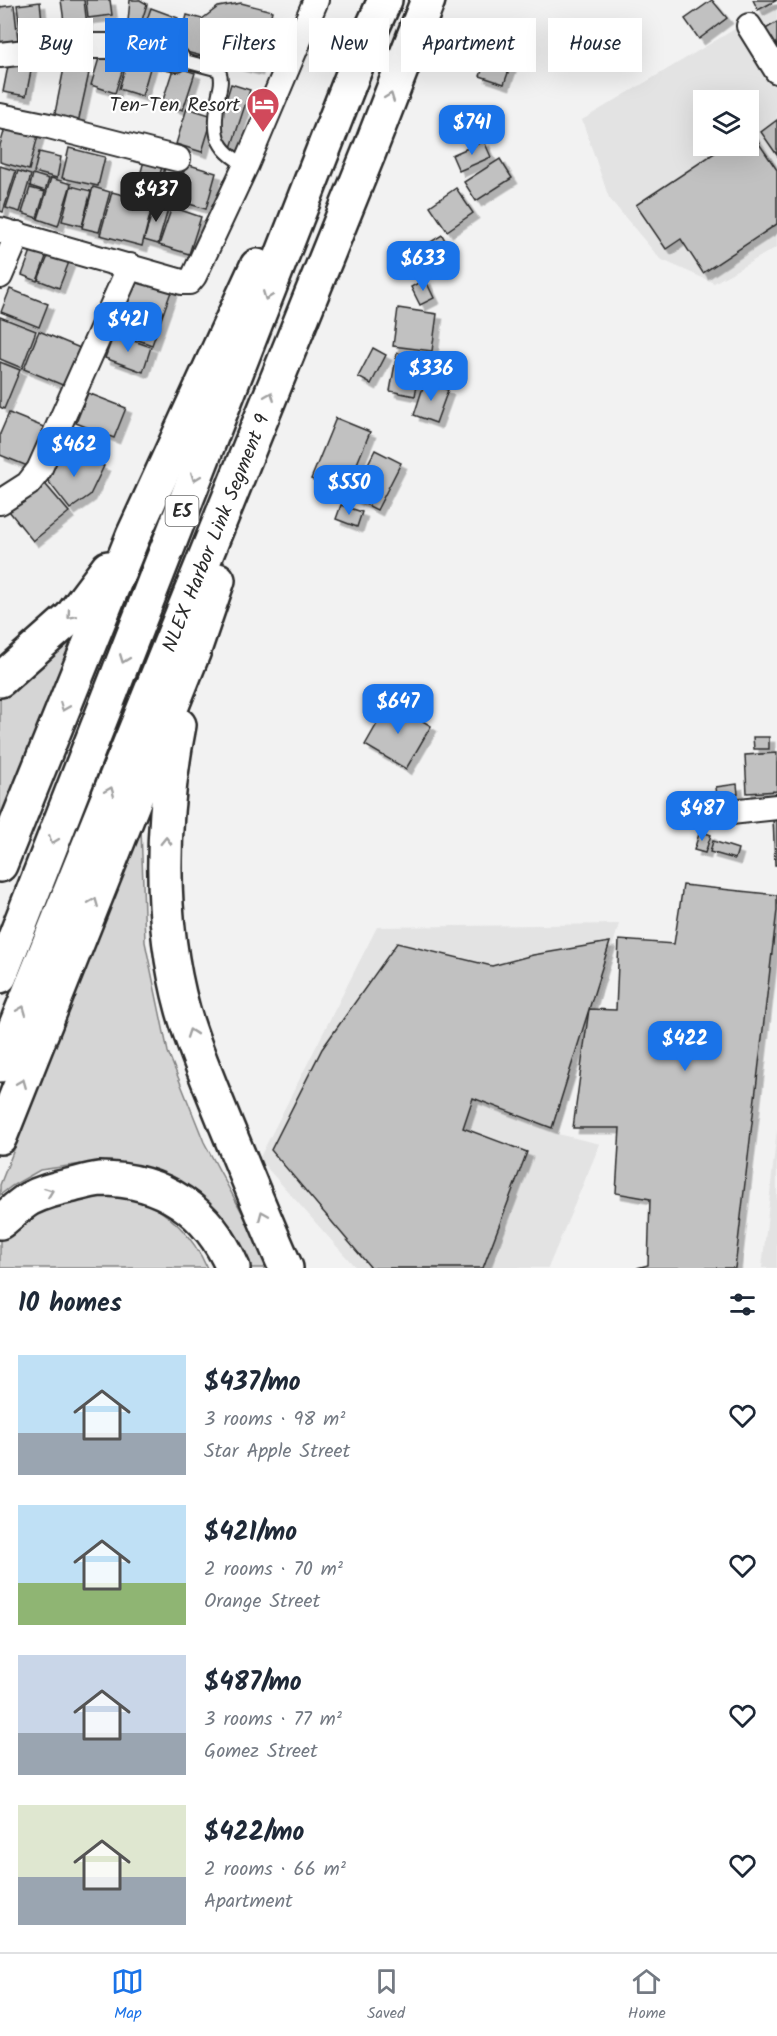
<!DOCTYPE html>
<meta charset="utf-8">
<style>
body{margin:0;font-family:Kalam,sans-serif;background:#f6f6f7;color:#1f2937;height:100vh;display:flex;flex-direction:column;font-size:22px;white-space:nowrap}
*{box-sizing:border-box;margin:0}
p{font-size:20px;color:#747a83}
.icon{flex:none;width:33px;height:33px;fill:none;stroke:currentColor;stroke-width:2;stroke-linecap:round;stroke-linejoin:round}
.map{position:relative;height:1268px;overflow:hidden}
.panel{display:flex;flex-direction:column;background:#fff;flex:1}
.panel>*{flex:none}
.guide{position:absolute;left:18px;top:18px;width:741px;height:54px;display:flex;gap:12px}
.controls{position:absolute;left:693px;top:90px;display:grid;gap:12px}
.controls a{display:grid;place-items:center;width:66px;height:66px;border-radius:0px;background:#fff;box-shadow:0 6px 24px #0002;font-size:30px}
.price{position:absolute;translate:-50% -51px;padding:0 14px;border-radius:12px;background:#1a73e8;color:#fff;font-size:20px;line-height:39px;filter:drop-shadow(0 2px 3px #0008)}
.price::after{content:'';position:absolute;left:50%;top:36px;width:18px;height:14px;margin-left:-9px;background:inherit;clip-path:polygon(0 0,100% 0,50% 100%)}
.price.current{background:#222;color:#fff}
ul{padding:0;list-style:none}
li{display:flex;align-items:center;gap:18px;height:150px;padding:0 18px}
li span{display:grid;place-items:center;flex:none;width:168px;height:120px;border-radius:0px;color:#555}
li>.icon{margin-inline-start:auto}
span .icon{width:72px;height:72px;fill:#fffc;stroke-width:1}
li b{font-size:26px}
h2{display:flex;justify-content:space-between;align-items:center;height:72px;padding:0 18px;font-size:26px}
.tag{padding:0 21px;border-radius:0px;background:#fff;box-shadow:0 6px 24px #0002;font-size:21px;line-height:54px}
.tag.current{background:#1a73e8;color:#fff}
.dock{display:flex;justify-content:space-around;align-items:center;height:84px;border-top:2px solid #e0e1e3;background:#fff;font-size:16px;color:#747a83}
.dock a{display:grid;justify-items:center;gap:3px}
.dock .current{color:#1a73e8}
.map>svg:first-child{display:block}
.built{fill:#e3e3e3;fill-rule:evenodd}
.green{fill:#d5d5d5;stroke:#808080;stroke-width:1.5}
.building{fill:#c1c1c1;stroke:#2b2b2b;stroke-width:1.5;filter:url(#shadow)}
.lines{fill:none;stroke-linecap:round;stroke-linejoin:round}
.lane-casing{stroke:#2b2b2b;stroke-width:16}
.street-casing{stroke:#2b2b2b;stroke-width:28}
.highway-casing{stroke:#2b2b2b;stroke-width:38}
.lane{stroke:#fff;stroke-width:12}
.street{stroke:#fff;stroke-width:24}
.highway{stroke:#fff;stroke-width:33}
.oneway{stroke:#a0a0a0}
.labels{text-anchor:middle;stroke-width:4.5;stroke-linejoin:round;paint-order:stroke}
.shield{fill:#fff;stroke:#6b6b6b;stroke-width:1.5}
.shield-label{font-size:18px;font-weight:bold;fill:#2b2b2b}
.poi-label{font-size:20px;fill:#2b2b2b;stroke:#fff;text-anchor:end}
.street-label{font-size:20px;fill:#2b2b2b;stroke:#fff}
</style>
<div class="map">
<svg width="777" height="1268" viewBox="0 0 777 1268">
<defs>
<filter id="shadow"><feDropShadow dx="5.5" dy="5.5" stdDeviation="0" flood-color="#0004"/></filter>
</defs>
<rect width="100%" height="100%" fill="#f2f2f2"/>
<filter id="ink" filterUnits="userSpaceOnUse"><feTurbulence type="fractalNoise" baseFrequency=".0167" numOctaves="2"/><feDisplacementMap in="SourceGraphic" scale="12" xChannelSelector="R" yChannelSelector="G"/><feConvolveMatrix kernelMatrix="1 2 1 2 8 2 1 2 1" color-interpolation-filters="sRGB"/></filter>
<g filter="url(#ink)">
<g class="built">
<path d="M777 4V247L714 283 660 259 609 198 582 120ZM704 100H748V146H704Z"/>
<path d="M619 924 558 1134 600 1144 548 1268H356L259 1159 377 927Z"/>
<path d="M777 1129V1268H762Z"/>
</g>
<g class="green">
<path d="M88 611 0 825V692Z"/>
<path d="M141 828 145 942 168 1052 204 1142 272 1268H241L156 1175 120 1162 82 1164 40 1170 12 1186 0 1195V1185Z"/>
<path d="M100 1192C112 1194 125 1196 137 1200 169 1210 194 1238 207 1268H0V1233L25 1212Z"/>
</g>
<g class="building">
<path d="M61 0H84L88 34 66 36Z"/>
<path d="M86 0H110L112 15 88 18Z"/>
<path d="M130 0H140L147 4 135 43 126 42Z"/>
<path d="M712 0 727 18 699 39 685 19Z"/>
<path d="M753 0H777L758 10Z"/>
<path d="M40 2 44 39 22 42 17 5Z"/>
<path d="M241 3 272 11 257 70 178 50 187 15 202 19 218 7Z"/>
<path d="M14 5 18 40 0 42V7Z"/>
<path d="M151 8 178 18 168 49 140 39Z"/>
<path d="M777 22V45L770 50 759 33Z"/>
<path d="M102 48 127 56 115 93 91 85Z"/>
<path d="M130 51 153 58 142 96 119 89Z"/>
<path d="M489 51 513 59 504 84 480 76Z"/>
<path d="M9 61 32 66 26 96 3 92Z"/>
<path d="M174 66 195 73 183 110 162 103Z"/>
<path d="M64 68 89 73 78 123 54 118Z"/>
<path d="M231 84 250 90 230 151 218 126Z"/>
<path d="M493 105 495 119 474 122 471 109Z"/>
<path d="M187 108 213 116 202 152 176 144Z"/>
<path d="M777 120V155L761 132Z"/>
<path d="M7 122 40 128 29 170 0 162V145Z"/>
<path d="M749 129 777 170V224L703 273 681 239 666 249 636 205 725 146H748Z"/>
<path d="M484 141 491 157 459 171 452 155Z"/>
<path d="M69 148 105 157 98 186 62 178Z"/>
<path d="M39 152 61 157 57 178 34 172Z"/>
<path d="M145 157 163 163 153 200 135 194Z"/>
<path d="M500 159 512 178 476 201 464 182Z"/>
<path d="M167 160 184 165 174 199 158 194Z"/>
<path d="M186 164 216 173 206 209 176 200Z"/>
<path d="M0 166 16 171 3 212 0 211Z"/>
<path d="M18 171 31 175 20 212 6 208Z"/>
<path d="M33 174 49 179 45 191 30 186Z"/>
<path d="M51 178 71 184 58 226 38 219Z"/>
<path d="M71 186 91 191 82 226 62 221Z"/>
<path d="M93 187 110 192 99 232 82 228Z"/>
<path d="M30 188 45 192 37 218 22 213Z"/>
<path d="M456 188 473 213 447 231 430 206Z"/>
<path d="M112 192 153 203 142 246 100 235Z"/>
<path d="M155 202 169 206 158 244 144 240Z"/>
<path d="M172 207 201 217 189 254 159 245Z"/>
<path d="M442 235 452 252 431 265 421 248Z"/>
<path d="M32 248 47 254 37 281 22 275Z"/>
<path d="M49 254 69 262 59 288 38 280Z"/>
<path d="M136 272 173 286 152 345 114 331Z"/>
<path d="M425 279 434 298 420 305 411 287Z"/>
<path d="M10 289 48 304 39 327 1 312Z"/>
<path d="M398 308 437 314 432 351 393 346Z"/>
<path d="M0 317 36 331 22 368 0 359Z"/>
<path d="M39 331 80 348 65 386 24 369Z"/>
<path d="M114 334 151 347 143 372 105 358Z"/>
<path d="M373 348 386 355 371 384 358 377Z"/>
<path d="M397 353 422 357 415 396 390 391Z"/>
<path d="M0 362 20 370 4 409 0 407Z"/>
<path d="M425 381 448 390 436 423 414 415Z"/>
<path d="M88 393 126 408 114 438 76 423Z"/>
<path d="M9 413 46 428 30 467 0 455V434Z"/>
<path d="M336 418 370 432 345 493 311 479Z"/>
<path d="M61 449 104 466 90 495 70 509 48 481Z"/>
<path d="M375 450 401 463 377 510 351 497Z"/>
<path d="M40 478 69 512 33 541 5 506Z"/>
<path d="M341 505 362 512 357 527 336 519Z"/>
<path d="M390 701 431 726 406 769 365 745Z"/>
<path d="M753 737H769V749H754Z"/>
<path d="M777 753V791L747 793 745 755Z"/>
<path d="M737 784 738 794 717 797 716 787Z"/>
<path d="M777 817V865H775L773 818Z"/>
<path d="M700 831 711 835 705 853 694 850Z"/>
<path d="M713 841 738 849 735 859 710 852Z"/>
<path d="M683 885 777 895V910L735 1268H637L648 1265 650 1199 616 1193 620 1128H573L589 1009 616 1010 619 940 674 944Z"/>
<path d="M610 942 552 1128 473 1098 463 1128 527 1152 483 1268H371L271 1150 322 1049 397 943 492 966 533 955Z"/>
</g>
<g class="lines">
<defs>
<path id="lane" d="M177 59 219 70C223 81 220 87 218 98 214 132 212 148 246 165"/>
<g id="street">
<path d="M749 26 777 71"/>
<path d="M0 55 78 46H114L177 59"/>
<path d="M0 116 49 126 178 159"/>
<path d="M0 230 182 282H189L194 276 246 165 316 0"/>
<path d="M0 276 18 234"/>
<path d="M0 502 28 484 39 470 130 266"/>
<path d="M722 813 777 807"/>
</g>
<g id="highway">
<path d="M0 680 71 617 108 568"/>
<path d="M179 725C161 817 158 919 183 1010 194 1049 211 1087 226 1125 246 1173 265 1221 286 1268"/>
<path d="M0 865 133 536 257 266"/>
<path d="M0 976 364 46 385 0"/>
<path id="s1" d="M0 1065 369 152 428 0"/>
<path d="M0 1137 193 653 218 580"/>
<path d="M0 1222C9 1215 19 1205 29 1199 42 1192 58 1188 73 1185 81 1183 91 1180 100 1179 163 1179 209 1211 233 1268"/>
</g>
</defs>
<use href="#lane" class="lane-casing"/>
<use href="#street" class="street-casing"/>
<use href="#highway" class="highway-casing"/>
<use href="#lane" class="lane"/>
<use href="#street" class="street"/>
<use href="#highway" class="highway"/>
</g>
<defs><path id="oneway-chevron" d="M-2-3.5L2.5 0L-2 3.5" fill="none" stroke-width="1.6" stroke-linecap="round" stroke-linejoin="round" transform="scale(1.5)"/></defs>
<g class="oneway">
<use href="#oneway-chevron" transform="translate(390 97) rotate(-69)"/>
<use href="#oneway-chevron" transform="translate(267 296) rotate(111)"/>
<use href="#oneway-chevron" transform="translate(270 396) rotate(-68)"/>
<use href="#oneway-chevron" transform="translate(195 477) rotate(111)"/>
<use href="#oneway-chevron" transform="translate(71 615) rotate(131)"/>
<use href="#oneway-chevron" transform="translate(124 659) rotate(111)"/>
<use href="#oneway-chevron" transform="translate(64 707) rotate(112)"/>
<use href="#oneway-chevron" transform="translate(110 791) rotate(-68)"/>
<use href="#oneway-chevron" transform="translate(53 840) rotate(111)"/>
<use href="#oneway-chevron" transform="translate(166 841) rotate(-89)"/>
<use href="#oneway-chevron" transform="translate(94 902) rotate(-68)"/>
<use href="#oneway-chevron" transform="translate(22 1010) rotate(-68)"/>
<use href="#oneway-chevron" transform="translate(191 1033) rotate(-109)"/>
<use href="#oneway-chevron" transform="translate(22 1083) rotate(-68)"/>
<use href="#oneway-chevron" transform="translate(49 1192) rotate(-21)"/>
<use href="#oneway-chevron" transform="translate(263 1215) rotate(-113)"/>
</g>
</g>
<defs>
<symbol id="hotel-pin" viewBox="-11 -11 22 30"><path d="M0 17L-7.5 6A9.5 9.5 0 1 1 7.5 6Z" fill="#d1495b" stroke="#fff"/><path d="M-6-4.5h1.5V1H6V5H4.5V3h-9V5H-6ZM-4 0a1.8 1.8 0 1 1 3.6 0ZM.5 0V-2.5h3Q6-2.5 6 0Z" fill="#fff"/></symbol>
</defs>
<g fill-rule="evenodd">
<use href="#hotel-pin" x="244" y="85" width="38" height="52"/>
</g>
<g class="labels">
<rect class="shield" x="165.5" y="496" width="33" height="30" rx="4.5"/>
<g class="shield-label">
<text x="182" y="517">E5</text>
</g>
<g class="poi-label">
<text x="240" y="111">Ten-Ten Resort</text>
</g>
<g class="street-label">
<text dy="7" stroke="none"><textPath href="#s1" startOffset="574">NLEX Harbor Link Segment 9</textPath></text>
</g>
</g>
</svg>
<div class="controls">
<a><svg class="icon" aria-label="layers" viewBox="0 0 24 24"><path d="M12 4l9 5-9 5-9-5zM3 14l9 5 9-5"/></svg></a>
</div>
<b class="price" style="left:472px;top:156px">$741</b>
<b class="price current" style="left:156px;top:223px">$437</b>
<b class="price" style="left:423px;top:292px">$633</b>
<b class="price" style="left:128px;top:353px">$421</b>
<b class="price" style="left:431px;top:402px">$336</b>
<b class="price" style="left:74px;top:478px">$462</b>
<b class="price" style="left:349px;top:516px">$550</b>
<b class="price" style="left:398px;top:735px">$647</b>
<b class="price" style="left:702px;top:842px">$487</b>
<b class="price" style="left:685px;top:1072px">$422</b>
<div class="guide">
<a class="tag">Buy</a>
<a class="tag current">Rent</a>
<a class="tag">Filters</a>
<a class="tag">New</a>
<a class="tag">Apartment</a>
<a class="tag">House</a>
</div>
</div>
<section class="panel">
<h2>10 homes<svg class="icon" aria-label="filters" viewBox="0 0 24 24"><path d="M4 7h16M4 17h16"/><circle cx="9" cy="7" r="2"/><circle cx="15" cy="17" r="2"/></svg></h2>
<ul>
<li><span style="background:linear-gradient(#bfe0f5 65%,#9aa5b1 0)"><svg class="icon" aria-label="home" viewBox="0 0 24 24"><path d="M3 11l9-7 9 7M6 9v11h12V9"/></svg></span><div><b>$437/mo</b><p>3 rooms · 98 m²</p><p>Star Apple Street</p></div><svg class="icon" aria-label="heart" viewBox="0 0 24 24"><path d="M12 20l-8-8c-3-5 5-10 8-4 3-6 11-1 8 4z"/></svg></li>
<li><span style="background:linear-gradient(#bfe0f5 65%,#8fb573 0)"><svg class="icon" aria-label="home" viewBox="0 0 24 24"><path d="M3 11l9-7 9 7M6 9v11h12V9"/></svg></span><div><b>$421/mo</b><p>2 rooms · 70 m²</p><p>Orange Street</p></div><svg class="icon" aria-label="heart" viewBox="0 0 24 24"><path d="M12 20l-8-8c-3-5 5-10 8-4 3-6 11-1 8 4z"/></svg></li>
<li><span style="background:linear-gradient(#c9d6e8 65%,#9aa5b1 0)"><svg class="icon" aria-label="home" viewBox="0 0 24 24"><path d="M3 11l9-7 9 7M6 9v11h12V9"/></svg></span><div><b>$487/mo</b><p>3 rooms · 77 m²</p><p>Gomez Street</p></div><svg class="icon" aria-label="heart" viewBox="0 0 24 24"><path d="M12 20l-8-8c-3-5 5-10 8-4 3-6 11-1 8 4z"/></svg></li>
<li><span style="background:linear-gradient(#dfe7d0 60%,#9aa5b1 0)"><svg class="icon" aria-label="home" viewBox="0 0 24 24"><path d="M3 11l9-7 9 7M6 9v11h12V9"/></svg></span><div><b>$422/mo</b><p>2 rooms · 66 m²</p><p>Apartment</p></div><svg class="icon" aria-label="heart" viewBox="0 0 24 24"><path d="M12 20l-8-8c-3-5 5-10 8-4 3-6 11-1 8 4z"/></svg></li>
</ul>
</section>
<nav class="dock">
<a class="current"><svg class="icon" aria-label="map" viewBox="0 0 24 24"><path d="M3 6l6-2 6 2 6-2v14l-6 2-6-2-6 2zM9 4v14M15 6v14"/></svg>Map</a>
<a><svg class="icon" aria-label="saved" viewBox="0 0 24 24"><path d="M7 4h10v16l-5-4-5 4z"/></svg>Saved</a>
<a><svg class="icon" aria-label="home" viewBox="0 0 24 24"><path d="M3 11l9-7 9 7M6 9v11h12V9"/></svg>Home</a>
</nav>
